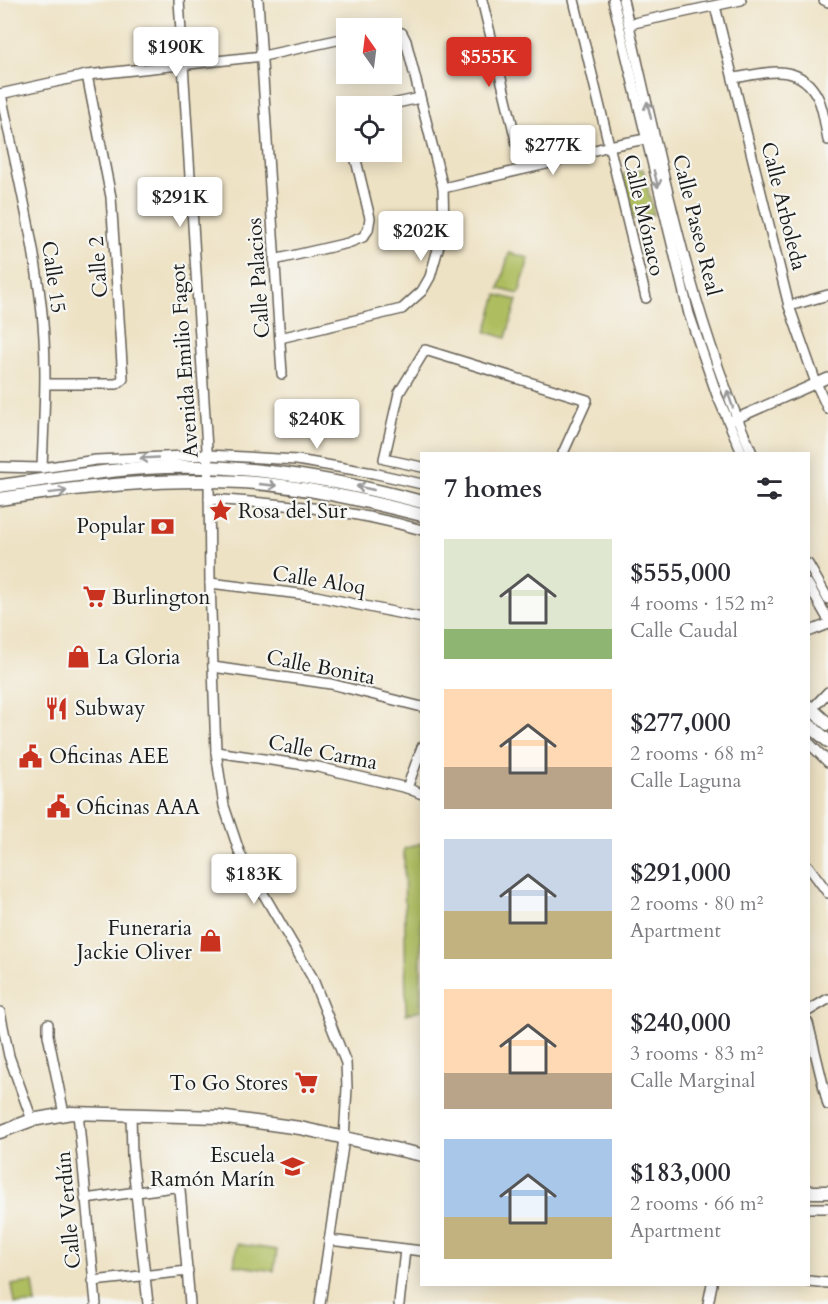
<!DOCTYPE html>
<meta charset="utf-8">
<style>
body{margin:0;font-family:Cardo,serif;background:#f7f7f7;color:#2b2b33;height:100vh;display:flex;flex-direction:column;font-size:22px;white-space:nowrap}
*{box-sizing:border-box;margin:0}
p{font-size:20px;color:#7c7c81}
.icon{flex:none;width:33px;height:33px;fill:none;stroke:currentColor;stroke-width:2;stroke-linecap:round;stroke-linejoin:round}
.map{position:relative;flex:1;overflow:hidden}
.side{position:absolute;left:420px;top:452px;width:390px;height:834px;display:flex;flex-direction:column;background:#fff;border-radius:0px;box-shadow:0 3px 15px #0003}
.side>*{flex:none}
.needle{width:39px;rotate:346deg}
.tools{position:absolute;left:336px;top:18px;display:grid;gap:12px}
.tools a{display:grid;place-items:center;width:66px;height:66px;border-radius:0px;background:#fff;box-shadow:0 3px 15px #0003;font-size:30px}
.price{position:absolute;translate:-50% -51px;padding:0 14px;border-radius:6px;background:#fff;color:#222;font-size:20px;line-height:39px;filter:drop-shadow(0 2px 3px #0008)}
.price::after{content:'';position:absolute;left:50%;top:36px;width:18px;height:14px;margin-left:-9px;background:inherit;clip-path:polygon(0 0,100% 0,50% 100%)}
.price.current{background:#d93025;color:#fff}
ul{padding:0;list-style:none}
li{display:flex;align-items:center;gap:18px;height:150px;padding:0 24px}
li span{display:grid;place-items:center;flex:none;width:168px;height:120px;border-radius:0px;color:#555}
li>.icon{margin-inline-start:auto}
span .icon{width:72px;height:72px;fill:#fffc;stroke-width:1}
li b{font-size:26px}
h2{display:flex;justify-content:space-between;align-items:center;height:72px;padding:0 24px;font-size:26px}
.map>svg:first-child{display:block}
.green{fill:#aebd5f;stroke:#656c3e;stroke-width:1.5}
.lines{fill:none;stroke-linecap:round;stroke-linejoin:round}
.minor-casing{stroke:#666157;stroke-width:12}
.major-casing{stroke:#666157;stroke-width:15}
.minor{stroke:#fff;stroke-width:9}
.major{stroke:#fff;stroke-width:12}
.oneway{stroke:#999}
.labels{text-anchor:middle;stroke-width:4.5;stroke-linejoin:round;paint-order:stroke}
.street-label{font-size:21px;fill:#1c1c1c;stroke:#f6f6f2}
.poi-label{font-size:21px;fill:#1c1c1c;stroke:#f6f6f2;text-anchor:start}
</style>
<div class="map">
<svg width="828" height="1304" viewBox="0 0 828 1304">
<rect width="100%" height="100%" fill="#f6f6f2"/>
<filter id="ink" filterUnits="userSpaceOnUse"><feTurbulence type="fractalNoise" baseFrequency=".0167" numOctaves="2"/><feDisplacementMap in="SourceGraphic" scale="12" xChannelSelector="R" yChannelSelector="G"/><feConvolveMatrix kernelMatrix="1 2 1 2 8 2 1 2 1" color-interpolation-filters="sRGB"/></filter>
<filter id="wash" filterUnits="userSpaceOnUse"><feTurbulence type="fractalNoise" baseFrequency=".008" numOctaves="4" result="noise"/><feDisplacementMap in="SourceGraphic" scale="24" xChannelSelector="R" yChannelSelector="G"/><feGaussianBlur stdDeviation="1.35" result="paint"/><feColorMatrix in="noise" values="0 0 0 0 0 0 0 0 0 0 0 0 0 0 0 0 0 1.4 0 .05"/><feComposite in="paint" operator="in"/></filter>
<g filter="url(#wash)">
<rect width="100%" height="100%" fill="#eee2c4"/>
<g class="green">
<path d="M643 169 654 214 633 219 622 175Z"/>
<path d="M509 253 529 258 519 294 499 289Z"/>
<path d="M497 295 517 300 506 338 486 332Z"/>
<path d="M421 843V1010L406 1014 404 849Z"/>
<path d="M237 1244 277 1250 274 1271 234 1265Z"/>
<path d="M33 1282 36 1304H15L12 1285Z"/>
</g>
</g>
<g filter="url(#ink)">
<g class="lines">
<defs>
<g id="minor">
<path d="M179 0 209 481 210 583 216 752 224 806 240 854 312 977 346 1063 347 1088 344 1139 320 1304"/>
<path d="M258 0 282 374"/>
<path d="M482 0 523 169"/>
<path d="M574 0 646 298"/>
<path d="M613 0 689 314 717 395 742 453"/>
<path d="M623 0C659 152 688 309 752 453"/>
<path d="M824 0 828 2"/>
<path d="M715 6 789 306 816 383 828 409"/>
<path d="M629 24 741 0"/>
<path d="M734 78C766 73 800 61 818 98 824 110 825 126 828 140"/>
<path d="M0 94 87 75 263 56 346 38"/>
<path d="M1 94C15 164 33 234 41 304 48 359 44 414 42 468"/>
<path d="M383 106 420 98"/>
<path d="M443 188 546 164 609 146 651 138"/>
<path d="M274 260 348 243 363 237 368 230 370 218 354 152"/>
<path d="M789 306 828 295"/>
<path d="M280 338 402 309 422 291 430 277 444 228 443 188 406 41 402 33 392 30"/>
<path d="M46 384H117L123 379 111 197 87 75"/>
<path d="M733 420 828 378"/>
<path d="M0 467 42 468 96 460 208 455 297 460 373 473 422 484"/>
<path d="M422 467 384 459 399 393 425 350 587 400 563 453"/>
<path d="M209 499C283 504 350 509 422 530"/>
<path d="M808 564 828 599"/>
<path d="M210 583 316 596 422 618"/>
<path d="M808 584 828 619"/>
<path d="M808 632 828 624"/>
<path d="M213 667 331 684 422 707"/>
<path d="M809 712 828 692"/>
<path d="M808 742 828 762"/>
<path d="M216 752 318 767 407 788 422 794"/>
<path d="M407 788 422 747"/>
<path d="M808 866 828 893"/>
<path d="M808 1011 828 999"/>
<path d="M0 1012 9 1056 32 1120"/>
<path d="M808 1023 828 1105"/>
<path d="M48 1024V1035L64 1114"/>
<path d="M78 1113 96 1304"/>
<path d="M131 1114 132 1156 148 1304"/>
<path d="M85 1199 174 1187 180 1190 190 1304"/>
<path d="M808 1208H828"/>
<path d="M329 1240 422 1251"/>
<path d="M93 1281 188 1271"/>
<path d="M808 1281 828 1283"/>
<path d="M399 1304 405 1250"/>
<path d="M708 1304 712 1284"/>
</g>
<g id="major">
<path d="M0 486C48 479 97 471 145 468 240 462 331 478 422 502"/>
<path d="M0 499C79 487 161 478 242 482 302 486 363 500 422 515"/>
<path d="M808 706 828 724"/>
<path d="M808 724 828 741"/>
<path d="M0 1132 32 1120 71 1113 219 1117 300 1128 422 1155"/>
<path d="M808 1192H828"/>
</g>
</defs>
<use href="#minor" class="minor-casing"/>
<use href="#major" class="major-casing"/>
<use href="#minor" class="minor"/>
<use href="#major" class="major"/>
</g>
<defs><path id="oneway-shaft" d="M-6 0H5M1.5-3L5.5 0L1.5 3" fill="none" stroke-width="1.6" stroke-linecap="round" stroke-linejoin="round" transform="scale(1.5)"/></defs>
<g class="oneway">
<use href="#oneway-shaft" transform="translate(649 110) rotate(-103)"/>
<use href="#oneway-shaft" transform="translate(656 179) rotate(76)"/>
<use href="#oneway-shaft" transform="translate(730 399) rotate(-109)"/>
<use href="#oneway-shaft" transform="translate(149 458) rotate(177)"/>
<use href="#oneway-shaft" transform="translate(268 485) rotate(6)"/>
<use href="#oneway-shaft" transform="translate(365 488) rotate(-167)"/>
<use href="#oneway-shaft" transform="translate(58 492) rotate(-7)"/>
</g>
</g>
<defs>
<symbol id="sight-bare" viewBox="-9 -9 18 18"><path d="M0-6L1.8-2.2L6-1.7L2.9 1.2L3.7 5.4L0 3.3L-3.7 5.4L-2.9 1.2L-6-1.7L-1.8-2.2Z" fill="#c8321e" stroke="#f6f6f2" stroke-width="2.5" paint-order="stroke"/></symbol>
<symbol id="bank-bare" viewBox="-9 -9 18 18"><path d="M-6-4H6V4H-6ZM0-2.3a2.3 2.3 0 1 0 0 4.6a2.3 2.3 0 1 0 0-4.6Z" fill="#c8321e" stroke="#f6f6f2" stroke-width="2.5" paint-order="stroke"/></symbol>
<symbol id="supermarket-bare" viewBox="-9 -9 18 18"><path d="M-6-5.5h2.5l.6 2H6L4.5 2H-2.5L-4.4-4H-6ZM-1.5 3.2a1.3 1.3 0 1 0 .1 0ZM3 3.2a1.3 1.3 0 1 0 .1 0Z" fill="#c8321e" stroke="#f6f6f2" stroke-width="2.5" paint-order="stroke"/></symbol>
<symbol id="shop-bare" viewBox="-9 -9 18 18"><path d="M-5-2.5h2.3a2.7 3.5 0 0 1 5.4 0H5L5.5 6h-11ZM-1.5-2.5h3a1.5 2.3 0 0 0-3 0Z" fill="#c8321e" stroke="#f6f6f2" stroke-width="2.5" paint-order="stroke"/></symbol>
<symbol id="restaurant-bare" viewBox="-9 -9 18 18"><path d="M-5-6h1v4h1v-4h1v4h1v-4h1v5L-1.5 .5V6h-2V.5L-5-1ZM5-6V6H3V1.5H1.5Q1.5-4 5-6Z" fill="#c8321e" stroke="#f6f6f2" stroke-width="2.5" paint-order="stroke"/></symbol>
<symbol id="civic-bare" viewBox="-9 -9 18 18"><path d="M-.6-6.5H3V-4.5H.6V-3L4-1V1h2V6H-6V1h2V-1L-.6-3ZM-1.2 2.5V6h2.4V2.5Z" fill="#c8321e" stroke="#f6f6f2" stroke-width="2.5" paint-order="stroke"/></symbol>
<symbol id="school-bare" viewBox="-9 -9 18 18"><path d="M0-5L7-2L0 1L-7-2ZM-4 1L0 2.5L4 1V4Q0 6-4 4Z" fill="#c8321e" stroke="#f6f6f2" stroke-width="2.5" paint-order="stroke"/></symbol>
</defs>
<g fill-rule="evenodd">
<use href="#sight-bare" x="204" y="494" width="33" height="33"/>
<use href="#bank-bare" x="146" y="510" width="33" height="33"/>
<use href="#supermarket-bare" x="78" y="580" width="33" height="33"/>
<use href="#shop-bare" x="62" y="640" width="33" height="33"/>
<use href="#restaurant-bare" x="40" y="692" width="33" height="33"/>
<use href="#civic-bare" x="14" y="740" width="33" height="33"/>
<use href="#civic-bare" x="42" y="790" width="33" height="33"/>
<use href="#shop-bare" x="194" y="924" width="33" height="33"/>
<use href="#supermarket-bare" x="290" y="1066" width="33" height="33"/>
<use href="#school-bare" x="276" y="1150" width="33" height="33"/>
</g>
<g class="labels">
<g class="street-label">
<text transform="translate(784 206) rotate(76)" y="7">Calle Arboleda</text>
<text transform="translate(644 215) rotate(77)" y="7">Calle Mónaco</text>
<text transform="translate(697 225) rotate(76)" y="7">Calle Paseo Real</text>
<text transform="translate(98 267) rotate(-94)" y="7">Calle 2</text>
<text transform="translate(54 277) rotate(82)" y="7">Calle 15</text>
<text transform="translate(258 278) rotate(-94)" y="7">Calle Palacios</text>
<text transform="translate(184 361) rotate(-94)" y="7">Avenida Emilio Fagot</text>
<text transform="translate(319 580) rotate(9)" y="7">Calle Aloq</text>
<text transform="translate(321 667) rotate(11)" y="7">Calle Bonita</text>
<text transform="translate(323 752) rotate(11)" y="7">Calle Carma</text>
<text transform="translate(68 1210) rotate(-95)" y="7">Calle Verdún</text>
</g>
<g class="poi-label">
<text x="238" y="518">Rosa del Sur</text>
<text x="145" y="533" text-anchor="end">Popular</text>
<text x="112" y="604">Burlington</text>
<text x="97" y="664">La Gloria</text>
<text x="75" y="715">Subway</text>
<text x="49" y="763">Oficinas AEE</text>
<text x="76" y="814">Oficinas AAA</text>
<text x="192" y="935" text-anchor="end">Funeraria<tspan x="192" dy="24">Jackie Oliver</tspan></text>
<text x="288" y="1090" text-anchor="end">To Go Stores</text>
<text x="275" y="1162" text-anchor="end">Escuela<tspan x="275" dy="24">Ramón Marín</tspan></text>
</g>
</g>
</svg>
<div class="tools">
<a><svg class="needle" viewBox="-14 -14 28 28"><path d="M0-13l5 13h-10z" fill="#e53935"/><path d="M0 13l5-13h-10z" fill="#7c7c81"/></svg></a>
<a><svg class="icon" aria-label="locate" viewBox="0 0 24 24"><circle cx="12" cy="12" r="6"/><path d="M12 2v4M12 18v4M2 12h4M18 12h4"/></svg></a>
</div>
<b class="price" style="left:176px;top:78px">$190K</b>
<b class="price current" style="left:489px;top:88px">$555K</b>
<b class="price" style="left:553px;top:176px">$277K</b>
<b class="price" style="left:180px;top:228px">$291K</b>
<b class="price" style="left:421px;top:262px">$202K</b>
<b class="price" style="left:317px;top:450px">$240K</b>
<b class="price" style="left:254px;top:905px">$183K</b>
<section class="side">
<h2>7 homes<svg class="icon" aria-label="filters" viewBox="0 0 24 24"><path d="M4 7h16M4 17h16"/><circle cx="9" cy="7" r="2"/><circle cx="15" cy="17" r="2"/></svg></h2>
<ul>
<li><span style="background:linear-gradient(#dfe7d0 75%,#8fb573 0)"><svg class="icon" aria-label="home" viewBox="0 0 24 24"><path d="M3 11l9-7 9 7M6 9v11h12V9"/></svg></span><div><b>$555,000</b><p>4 rooms · 152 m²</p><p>Calle Caudal</p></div></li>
<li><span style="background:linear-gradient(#ffd9b3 65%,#b9a48a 0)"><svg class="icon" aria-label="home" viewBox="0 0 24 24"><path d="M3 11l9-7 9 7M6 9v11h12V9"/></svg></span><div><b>$277,000</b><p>2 rooms · 68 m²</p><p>Calle Laguna</p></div></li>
<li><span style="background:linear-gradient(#c9d6e8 60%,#c2b280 0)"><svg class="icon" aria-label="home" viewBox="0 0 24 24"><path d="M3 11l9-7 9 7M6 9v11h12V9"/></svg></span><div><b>$291,000</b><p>2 rooms · 80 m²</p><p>Apartment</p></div></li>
<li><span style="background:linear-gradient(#ffd9b3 70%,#b9a48a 0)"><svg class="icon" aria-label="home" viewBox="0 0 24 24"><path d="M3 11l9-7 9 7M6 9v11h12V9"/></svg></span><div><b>$240,000</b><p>3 rooms · 83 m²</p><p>Calle Marginal</p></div></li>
<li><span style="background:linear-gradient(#a9c7e8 65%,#c2b280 0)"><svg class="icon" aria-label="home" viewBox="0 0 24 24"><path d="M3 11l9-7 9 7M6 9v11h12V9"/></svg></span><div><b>$183,000</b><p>2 rooms · 66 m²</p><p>Apartment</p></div></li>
</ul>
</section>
</div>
